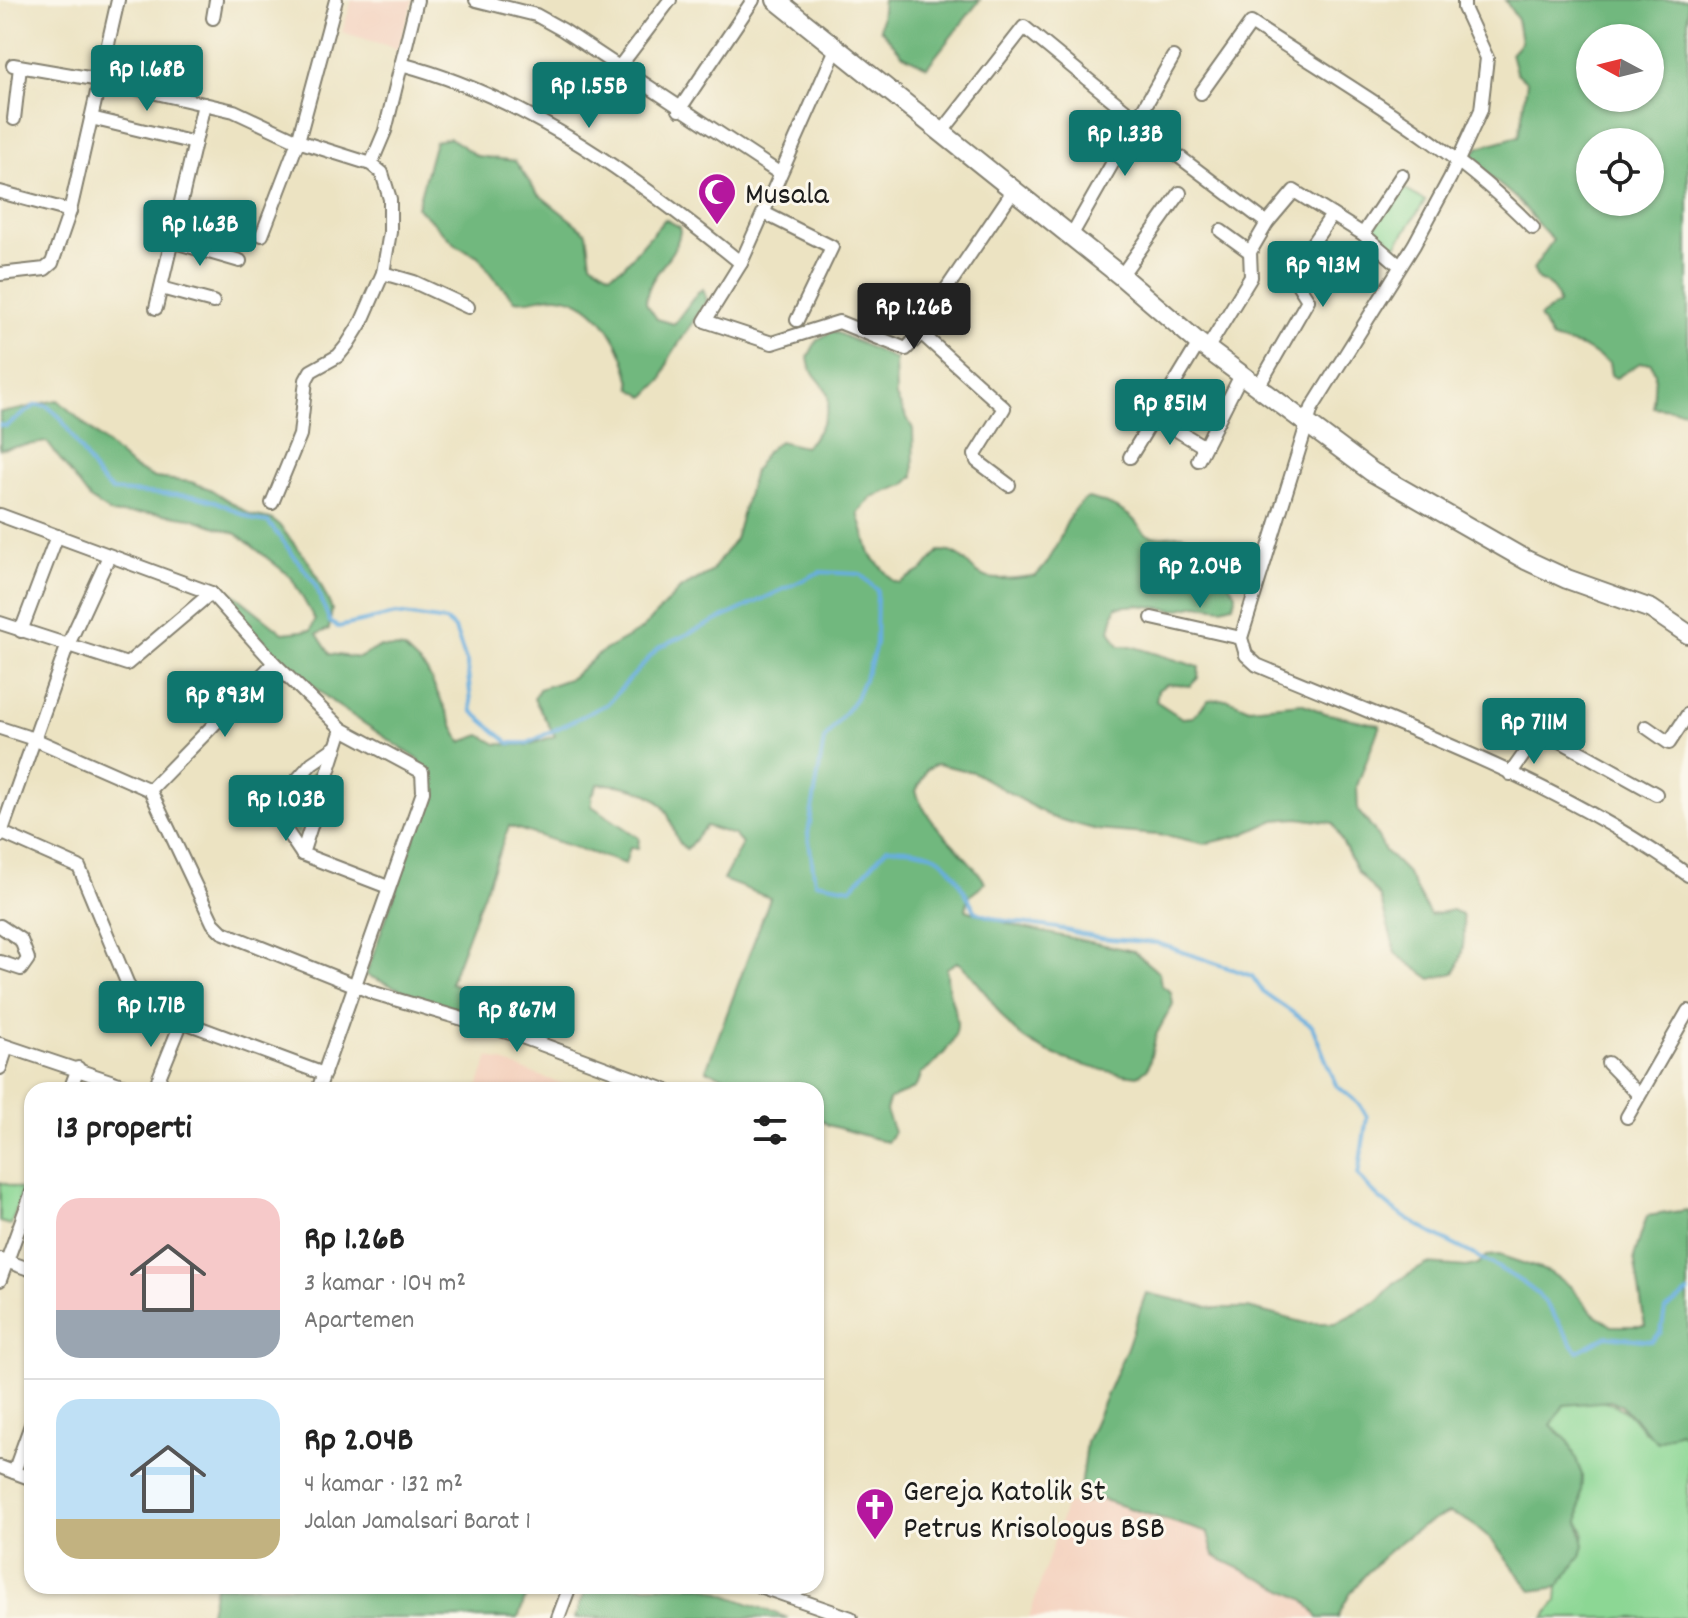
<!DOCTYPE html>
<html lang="id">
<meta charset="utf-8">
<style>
body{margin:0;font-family:Dekko,sans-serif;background:#f2f2f2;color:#222;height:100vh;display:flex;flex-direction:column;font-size:30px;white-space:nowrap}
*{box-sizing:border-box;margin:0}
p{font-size:26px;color:#767676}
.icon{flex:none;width:44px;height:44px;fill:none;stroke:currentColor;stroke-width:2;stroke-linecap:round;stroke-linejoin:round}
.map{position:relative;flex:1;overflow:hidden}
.sheet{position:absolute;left:24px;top:1082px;width:800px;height:512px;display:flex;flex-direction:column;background:#fff;border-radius:24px;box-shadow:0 2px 6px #0004}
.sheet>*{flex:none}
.needle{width:52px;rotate:277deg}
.fabs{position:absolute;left:1576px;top:24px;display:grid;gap:16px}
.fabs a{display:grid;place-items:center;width:88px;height:88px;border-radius:50%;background:#fff;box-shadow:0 2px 6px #0004;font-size:40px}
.price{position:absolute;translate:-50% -68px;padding:0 18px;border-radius:8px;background:#0f766e;color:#fff;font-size:26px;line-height:52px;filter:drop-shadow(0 2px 4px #0008)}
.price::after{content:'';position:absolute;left:50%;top:48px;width:24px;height:18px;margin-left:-12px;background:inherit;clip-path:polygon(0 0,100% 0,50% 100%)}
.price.current{background:#222;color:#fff}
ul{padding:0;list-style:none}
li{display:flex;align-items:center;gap:24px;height:200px;padding:0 32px}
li+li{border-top:2px solid #e0e0e0}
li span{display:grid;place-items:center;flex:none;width:224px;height:160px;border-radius:24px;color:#555}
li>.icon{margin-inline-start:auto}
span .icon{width:96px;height:96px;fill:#fffc;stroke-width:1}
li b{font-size:34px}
h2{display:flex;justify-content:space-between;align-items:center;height:96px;padding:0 32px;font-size:34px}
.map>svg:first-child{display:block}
.built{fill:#f4d3c0}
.green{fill:#8cd794;stroke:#547a58;stroke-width:2}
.forest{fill:#71b87e;stroke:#466a4d;stroke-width:2;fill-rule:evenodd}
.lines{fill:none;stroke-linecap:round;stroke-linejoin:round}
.stream{stroke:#67aede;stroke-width:4}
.minor-casing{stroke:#84806f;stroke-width:16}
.secondary-casing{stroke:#84806f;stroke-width:22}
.minor{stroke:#fff;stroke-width:12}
.secondary{stroke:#fff;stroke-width:18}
.labels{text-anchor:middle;stroke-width:6;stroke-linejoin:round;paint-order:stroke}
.poi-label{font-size:32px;fill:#1c1c1c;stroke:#fbf7ec;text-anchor:start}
</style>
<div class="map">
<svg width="1688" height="1618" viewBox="0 0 1688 1618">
<rect width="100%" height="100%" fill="#fbf7ec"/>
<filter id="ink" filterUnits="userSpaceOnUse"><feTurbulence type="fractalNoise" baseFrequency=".0125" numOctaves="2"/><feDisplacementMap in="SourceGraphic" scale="16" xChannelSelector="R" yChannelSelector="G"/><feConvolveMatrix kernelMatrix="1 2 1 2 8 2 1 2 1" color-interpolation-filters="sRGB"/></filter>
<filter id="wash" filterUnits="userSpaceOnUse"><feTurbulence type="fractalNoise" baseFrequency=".006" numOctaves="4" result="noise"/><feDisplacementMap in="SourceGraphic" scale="32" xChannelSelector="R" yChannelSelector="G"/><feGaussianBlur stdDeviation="1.8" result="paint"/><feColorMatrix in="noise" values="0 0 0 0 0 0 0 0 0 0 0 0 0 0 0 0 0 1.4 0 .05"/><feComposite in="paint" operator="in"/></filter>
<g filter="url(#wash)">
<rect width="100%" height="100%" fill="#ece3c2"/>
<g class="built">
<path d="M352 0H413L398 49 342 32Z"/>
<path d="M489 1057 579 1090H477Z"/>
<path d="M1097 1498 1208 1533 1214 1556 1305 1600 1318 1618H1029L1066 1504Z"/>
</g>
<g class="green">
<path d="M1399 186 1425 201 1393 250 1370 234Z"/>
<path d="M320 766 298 835 281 807Z"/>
<path d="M0 1182 23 1190 11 1225 0 1222Z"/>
<path d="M1575 1401C1615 1401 1618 1402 1645 1432L1679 1431 1688 1438V1618H1544L1557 1601 1558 1587 1581 1556 1584 1533 1579 1521 1582 1475 1569 1442 1551 1425 1564 1405Z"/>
</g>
<g class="forest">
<path d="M883 0H980L927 67 903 55 880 29Z"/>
<path d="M1505 0H1688V411L1653 407 1655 373 1651 363H1640L1616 378 1611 375 1609 363 1582 347 1552 339 1539 317 1558 304C1557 290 1551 285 1538 280L1533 269 1553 240C1538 227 1535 219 1523 206 1508 188 1485 177 1469 157L1479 147 1519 136 1527 82 1516 72 1511 53 1521 42 1517 19ZM1590 38H1650V98H1590ZM1590 142H1650V202H1590Z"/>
<path d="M450 138 477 156 515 161 537 193 587 233 591 262 610 274 624 266 665 219 680 227C681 255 646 273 646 303L657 319 674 324 698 292 703 289 707 300 670 357 662 380 645 397 632 389C626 352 602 300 558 296 544 295 527 303 515 300L493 277 478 256 457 246 417 207 435 141Z"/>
<path d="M833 331 895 359 896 397 913 429 914 476 905 485 872 497 858 513 870 554 893 581 899 583 924 569 939 551C969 551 966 573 989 578 1002 581 1021 577 1035 576 1060 557 1061 513 1088 498 1103 501 1122 509 1133 519 1137 523 1141 530 1145 533 1157 541 1170 534 1181 535 1200 537 1225 579 1236 593L1233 605 1222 608 1198 605 1175 610 1139 605 1116 607 1110 630 1119 646H1131L1199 667 1198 678 1190 686 1167 684 1158 690 1156 701 1182 718 1193 717 1208 700 1228 699 1249 708 1301 703 1325 713 1380 725 1357 786 1358 811 1374 830 1385 851 1407 873 1430 915 1452 910 1462 915C1466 933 1464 957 1454 973L1431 979 1396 954 1380 897 1357 871 1333 823 1298 818 1275 820 1242 835 1205 844 1169 836 1097 830 1051 817 973 772 937 764 927 769 916 791C927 827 965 850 985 882L968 898 966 910 1019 927 1133 951 1159 973 1161 985 1171 992 1173 1004 1156 1035 1148 1068 1138 1076C1100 1072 1033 1055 1008 1024 995 1007 974 973 957 962L947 968C945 1007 972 1019 945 1052 937 1061 932 1068 921 1073 918 1094 905 1090 889 1100L886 1111 894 1132 887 1142 828 1125 816 1116V1090H759L706 1070 770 898 723 880 742 844 734 835 706 826 686 850C673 839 674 824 666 811 653 789 620 784 598 784L592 796V806L639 838 638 849 630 847 625 864 509 826 450 983 492 997 491 1005 498 1010 500 1018 436 1004 366 975 433 784 419 760 335 704 266 647 230 605 226 594 230 591 283 633 311 630 315 620 291 577 237 534 191 518 156 513 112 514 90 499 47 442 0 449V412C20 412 38 403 58 400L132 467 155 478 191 482 210 489 251 515 271 519 279 525 312 566 332 609 329 629 317 634 330 654 359 658 379 647 404 649 427 671 461 742 481 735 497 744 528 745 555 736 534 699 539 689 571 678 600 653 641 630 681 588 711 572 735 539 754 471 766 452 779 441 804 447C817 437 835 408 826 390 819 377 809 374 808 357L817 340Z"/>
<path d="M1688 1210V1438L1679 1431 1657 1442 1621 1405 1610 1401 1564 1405 1551 1425 1569 1442 1582 1475 1579 1521 1584 1545 1581 1556 1558 1587 1532 1591C1505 1561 1491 1526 1449 1513 1409 1529 1353 1576 1338 1618H1318L1305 1600 1214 1556 1208 1533 1097 1498 1078 1504 1086 1442 1126 1350 1146 1293 1213 1308H1248L1306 1323H1336L1378 1301 1394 1283 1427 1264 1467 1267 1478 1264 1487 1256 1499 1255 1549 1272 1570 1286 1593 1313 1612 1326H1645L1634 1257 1647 1216Z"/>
<path d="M215 1586H530L518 1618H209Z"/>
<path d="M587 1586H702L788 1618H575Z"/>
</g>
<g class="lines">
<path class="stream" d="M0 425 6 426 36 405 47 406 60 417 98 477 112 491 195 496 217 502 254 520 268 522 314 582 330 622 338 627 396 614 446 621 455 629 467 664 472 711 509 743H528L607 704 658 648 820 572 860 574 877 590 876 644 871 662 856 698 824 740 808 834 815 882 851 888 887 848C949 850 947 861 976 912L1000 920 1057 928 1098 938 1157 943 1252 976 1263 992 1312 1026 1336 1085 1360 1105 1367 1117 1358 1175C1401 1233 1480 1248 1535 1292 1552 1306 1563 1334 1578 1351L1607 1336 1652 1341 1661 1332 1665 1310 1688 1293"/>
</g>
</g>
<g filter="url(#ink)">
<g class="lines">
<defs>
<g id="minor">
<path d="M476 0 536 15 563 30 779 173"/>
<path d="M1464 0V8L1487 58 1481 110 1450 178 1414 245 1312 408 1241 638 1246 655 1257 665C1399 725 1563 783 1688 875"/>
<path d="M213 18 216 0"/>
<path d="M836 49 741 263 705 321 772 343 839 322 906 349 921 333"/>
<path d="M401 64C530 98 639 180 741 263"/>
<path d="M13 65 100 80 234 111 298 141 371 164 382 173 390 199V232L383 273 414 282 468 307"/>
<path d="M620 66 670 0"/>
<path d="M1201 93 1251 23C1348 87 1452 144 1533 228"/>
<path d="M679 110 753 0"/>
<path d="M91 118 195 143"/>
<path d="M14 119 20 67"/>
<path d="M941 133 1024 27 1137 120 1173 57"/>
<path d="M371 164 385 131 417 0"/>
<path d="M0 192 70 211"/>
<path d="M764 213 832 247 797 320"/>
<path d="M1221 231 1250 252"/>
<path d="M1363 234 1402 175"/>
<path d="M262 235 298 141 336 0"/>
<path d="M1071 236 1137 120 1157 140 1267 223 1294 191 1363 234 1399 265"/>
<path d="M171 241 240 261"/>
<path d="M0 274 45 269 52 263 70 211 118 0"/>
<path d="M1121 276 1180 193"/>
<path d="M161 288 213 302"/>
<path d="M156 308 204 104"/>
<path d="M1207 349 1251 277 1250 252 1267 223"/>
<path d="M1258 387 1308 300 1294 278V270L1332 215"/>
<path d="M1155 417 1203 446"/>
<path d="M1130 457 1199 343"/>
<path d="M1198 460 1241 375"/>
<path d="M1009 485 977 461 975 455 1004 408 921 333 926 319 1013 191"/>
<path d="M272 503 300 435 306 380 311 371 338 356 347 345 362 321 383 273"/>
<path d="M0 515 211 593 274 663 342 729 422 772 423 792 318 1090"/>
<path d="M1152 618 1241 638"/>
<path d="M0 623 127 664 211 593"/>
<path d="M21 631 57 536"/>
<path d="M1646 727 1669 743 1688 714"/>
<path d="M0 728 34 739 150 790 213 923 222 932 374 993 514 1034 665 1090"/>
<path d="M342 729 302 854 388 887"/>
<path d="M1510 774 1539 733 1548 734 1656 794"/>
<path d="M150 790 274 663"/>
<path d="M0 832 79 867 136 1004 324 1074"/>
<path d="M0 836 67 647 109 556"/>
<path d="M302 854 275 814 274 806 312 763 334 748"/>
<path d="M0 926 21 940 28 959 21 969 0 962"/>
<path d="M0 1044 137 1090"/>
<path d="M1608 1063 1639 1095"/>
<path d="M0 1068 7 1047"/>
<path d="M70 1090 78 1068"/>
<path d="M154 1090 182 1021"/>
<path d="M1627 1117 1688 1011"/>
<path d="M0 1259 32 1270"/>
<path d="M0 1280 32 1192"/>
<path d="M0 1467 32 1479"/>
<path d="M14 1472 32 1422"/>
<path d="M759 1586 851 1618"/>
<path d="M558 1618 570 1586"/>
</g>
<path id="secondary" d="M776 0 1121 276 1199 343 1372 472 1526 560 1567 579 1651 609 1688 634"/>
</defs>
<use href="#minor" class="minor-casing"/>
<use href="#secondary" class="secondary-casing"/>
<use href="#minor" class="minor"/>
<use href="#secondary" class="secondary"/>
</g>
</g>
<defs>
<symbol id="mosque-pin" viewBox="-11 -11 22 30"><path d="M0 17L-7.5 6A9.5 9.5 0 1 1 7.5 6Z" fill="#b5179e" stroke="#fbf7ec"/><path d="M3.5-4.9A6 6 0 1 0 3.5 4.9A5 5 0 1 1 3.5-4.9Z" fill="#fff"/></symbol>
<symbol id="church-pin" viewBox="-11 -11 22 30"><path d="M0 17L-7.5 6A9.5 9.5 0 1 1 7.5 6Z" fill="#b5179e" stroke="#fbf7ec"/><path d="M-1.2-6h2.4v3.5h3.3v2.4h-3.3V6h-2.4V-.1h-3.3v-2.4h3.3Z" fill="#fff"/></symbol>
</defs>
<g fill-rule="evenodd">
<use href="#mosque-pin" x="695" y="170" width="44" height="60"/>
<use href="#church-pin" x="853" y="1485" width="44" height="60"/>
</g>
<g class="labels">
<g class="poi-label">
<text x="745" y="203">Musala</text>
<text x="903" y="1500">Gereja Katolik St<tspan x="903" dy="37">Petrus Krisologus BSB</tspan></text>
</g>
</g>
</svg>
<div class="fabs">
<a><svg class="needle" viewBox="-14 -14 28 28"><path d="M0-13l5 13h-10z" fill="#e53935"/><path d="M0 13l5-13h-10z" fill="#767676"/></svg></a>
<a><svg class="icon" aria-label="locate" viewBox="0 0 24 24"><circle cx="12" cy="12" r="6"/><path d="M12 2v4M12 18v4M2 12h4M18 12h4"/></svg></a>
</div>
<b class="price" style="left:147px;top:113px">Rp 1.68B</b>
<b class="price" style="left:589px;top:130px">Rp 1.55B</b>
<b class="price" style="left:1125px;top:178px">Rp 1.33B</b>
<b class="price" style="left:200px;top:268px">Rp 1.63B</b>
<b class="price" style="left:1323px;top:309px">Rp 913M</b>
<b class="price current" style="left:914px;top:351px">Rp 1.26B</b>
<b class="price" style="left:1170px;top:447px">Rp 851M</b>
<b class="price" style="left:1200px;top:610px">Rp 2.04B</b>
<b class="price" style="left:225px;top:739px">Rp 893M</b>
<b class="price" style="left:1534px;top:766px">Rp 711M</b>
<b class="price" style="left:286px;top:843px">Rp 1.03B</b>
<b class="price" style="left:151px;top:1049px">Rp 1.71B</b>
<b class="price" style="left:517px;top:1054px">Rp 867M</b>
<section class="sheet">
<h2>13 properti<svg class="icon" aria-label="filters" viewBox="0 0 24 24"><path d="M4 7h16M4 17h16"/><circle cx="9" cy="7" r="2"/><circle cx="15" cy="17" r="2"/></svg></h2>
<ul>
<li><span style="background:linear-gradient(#f6c9c9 70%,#9aa5b1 0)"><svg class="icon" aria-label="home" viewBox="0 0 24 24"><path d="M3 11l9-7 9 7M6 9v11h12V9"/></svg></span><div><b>Rp 1.26B</b><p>3 kamar · 104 m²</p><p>Apartemen</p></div></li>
<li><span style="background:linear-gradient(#bfe0f5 75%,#c2b280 0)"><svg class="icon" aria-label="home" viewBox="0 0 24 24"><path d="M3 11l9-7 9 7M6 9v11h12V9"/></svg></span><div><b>Rp 2.04B</b><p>4 kamar · 132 m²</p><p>Jalan Jamalsari Barat 1</p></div></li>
</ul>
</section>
</div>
